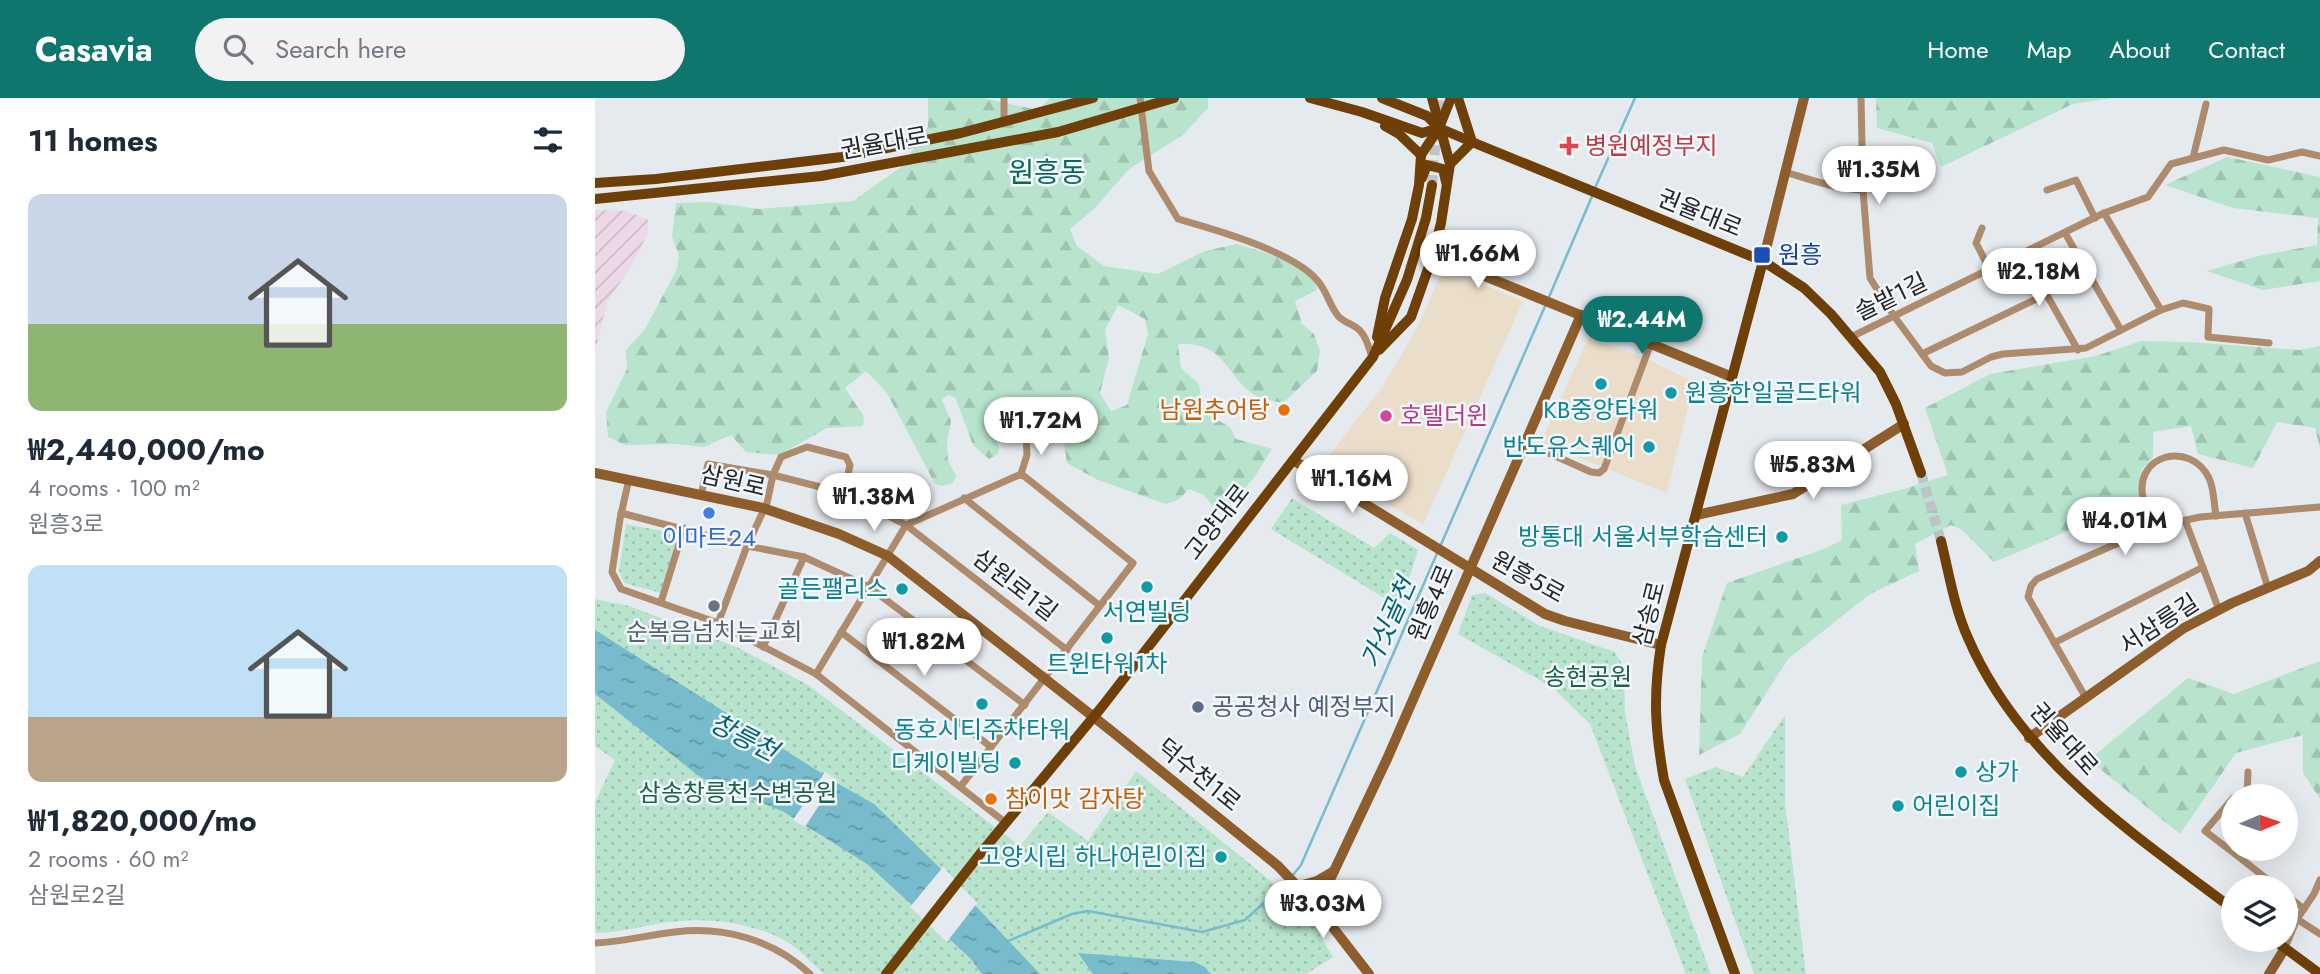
<!DOCTYPE html>
<meta charset="utf-8">
<style>
body{margin:0;font-family:Jost,"Noto Sans KR",sans-serif;background:#f2f2f3;color:#1f2937;height:100vh;display:flex;flex-direction:column;font-size:26px;white-space:nowrap}
*{box-sizing:border-box;margin:0}
p{font-size:23px;color:#747a83}
.icon{flex:none;width:38px;height:38px;fill:none;stroke:currentColor;stroke-width:2;stroke-linecap:round;stroke-linejoin:round}
.map{position:relative;flex:1;overflow:hidden}
.panel{display:flex;flex-direction:column;background:#fff;width:595px}
.panel>*{flex:none}
.needle{width:46px;rotate:88deg}
.tools{position:absolute;left:1626px;top:686px;display:grid;gap:14px}
.tools a{display:grid;place-items:center;width:77px;height:77px;border-radius:50%;background:#fff;box-shadow:0 7px 28px #0002;font-size:35px}
.price{position:absolute;translate:-50% -60px;padding:0 16px;border-radius:24px;background:#fff;color:#222;font-size:23px;line-height:46px;filter:drop-shadow(0 2px 4px #0008)}
.price::after{content:'';position:absolute;left:50%;top:42px;width:21px;height:16px;margin-left:-10px;background:inherit;clip-path:polygon(0 0,100% 0,50% 100%)}
.price.current{background:#0f766e;color:#fff}
ul{padding:0;list-style:none}
li{display:grid;align-content:center;gap:14px;height:371px;padding:0 28px}
li span{display:grid;place-items:center;height:217px;border-radius:14px;color:#555}
li>.icon{margin-inline-start:auto}
span .icon{width:126px;height:126px;fill:#fffc;stroke-width:1}
li b{font-size:30px}
h2{display:flex;justify-content:space-between;align-items:center;height:84px;padding:0 28px;font-size:30px}
header{display:flex;align-items:center;gap:42px;box-sizing:border-box;height:98px;padding:0 35px;background:#0f766e;color:#fff}
header strong{font-size:33px}
nav{display:flex;gap:38px;margin-inline-start:auto;font-size:24px}
.search{width:490px;height:63px;background:#f2f2f3;display:flex;align-items:center;gap:18px;box-sizing:border-box;padding:0 24px;border-radius:38px;color:#747a83;font-size:26px}
main{display:flex;flex:1;min-height:0}
.map>svg:first-child{display:block}
.commercial{fill:#eadeca}
.industrial{fill:url(#industrial-furrows)}
.forest{fill:url(#forest-firs);fill-rule:evenodd}
.park{fill:url(#park-dots)}
.water{fill:url(#water-ripples)}
.pier{fill:#e5eaef}
.lines{fill:none;stroke-linecap:round;stroke-linejoin:round}
.stream{stroke:#7bc;stroke-width:2.5}
.primary-tunnel{stroke:#bec3c7;stroke-width:10;stroke-dasharray:10 5;stroke-linecap:butt}
.street{stroke:#ad8b6c;stroke-width:7}
.secondary{stroke:#8d5d2c;stroke-width:10}
.primary{stroke:#6e4007;stroke-width:10}
.health-dot{fill:#e0444e;stroke:#f2f7fc;stroke-width:2.5}
.transit-dot{fill:#1a4fb4;stroke:#f2f7fc;stroke-width:2.5}
.culture-dot{fill:#0f9aa8;stroke:#f2f7fc;stroke-width:2.5}
.food-dot{fill:#e8710a;stroke:#f2f7fc;stroke-width:2.5}
.hotel-dot{fill:#d1479c;stroke:#f2f7fc;stroke-width:2.5}
.shop-dot{fill:#3f7fe0;stroke:#f2f7fc;stroke-width:2.5}
.worship-dot{fill:#6b7280;stroke:#f2f7fc;stroke-width:2.5}
.service-dot{fill:#5c6f8a;stroke:#f2f7fc;stroke-width:2.5}
.labels{text-anchor:middle;stroke-width:5;stroke-linejoin:round;paint-order:stroke}
.street-label{font-size:24px;fill:#242628;stroke:#f2f7fc}
.health-label{font-size:24px;fill:#be3a42;stroke:#f2f7fc;text-anchor:start}
.transit-label{font-size:24px;fill:#164399;stroke:#f2f7fc;text-anchor:start}
.culture-label{font-size:24px;fill:#0d838f;stroke:#f2f7fc;text-anchor:end}
.food-label{font-size:24px;fill:#c56008;stroke:#f2f7fc;text-anchor:end}
.hotel-label{font-size:24px;fill:#b23c85;stroke:#f2f7fc;text-anchor:start}
.shop-label{font-size:24px;fill:#366cbe;stroke:#f2f7fc}
.worship-label{font-size:24px;fill:#5b616d;stroke:#f2f7fc}
.park-label{font-size:24px;fill:#1e6246;stroke:#f2f7fc}
.service-label{font-size:24px;fill:#4e5e75;stroke:#f2f7fc;text-anchor:start}
.water-label{font-size:26px;font-style:italic;fill:#006375;stroke:#f2f7fc}
.quarter-label{font-size:28px;fill:#0d6658;stroke:#f2f7fc}
</style>
<header>
<strong>Casavia</strong>
<div class="search"><svg class="icon" aria-label="search" viewBox="0 0 24 24"><circle cx="10" cy="10" r="6"/><path d="M15 15l6 6"/></svg>Search here</div>
<nav><a>Home</a><a>Map</a><a>About</a><a>Contact</a></nav>
</header>
<main>
<section class="panel">
<h2>11 homes<svg class="icon" aria-label="filters" viewBox="0 0 24 24"><path d="M4 7h16M4 17h16"/><circle cx="9" cy="7" r="2"/><circle cx="15" cy="17" r="2"/></svg></h2>
<ul>
<li><span style="background:linear-gradient(#c9d6e8 60%,#8fb573 0)"><svg class="icon" aria-label="home" viewBox="0 0 24 24"><path d="M3 11l9-7 9 7M6 9v11h12V9"/></svg></span><div><b>₩2,440,000/mo</b><p>4 rooms · 100 m²</p><p>원흥3로</p></div></li>
<li><span style="background:linear-gradient(#bfe0f5 70%,#b9a48a 0)"><svg class="icon" aria-label="home" viewBox="0 0 24 24"><path d="M3 11l9-7 9 7M6 9v11h12V9"/></svg></span><div><b>₩1,820,000/mo</b><p>2 rooms · 60 m²</p><p>삼원로2길</p></div></li>
</ul>
</section>
<div class="map">
<svg width="1725" height="876" viewBox="0 0 1725 876">
<defs>
<pattern id="industrial-furrows" width="10" height="10" patternUnits="userSpaceOnUse" patternTransform="scale(1.75)"><rect width="10" height="10" fill="#edd8e7"/><path d="M-1 1l2-2M0 10L10 0M9 11l2-2" fill="none" stroke="#cbb9c6"/></pattern>
<pattern id="forest-firs" width="22" height="20" patternUnits="userSpaceOnUse" patternTransform="scale(1.75)"><rect width="22" height="20" fill="#b8e4cd"/><path d="M5 1l3.5 6h-7zM16 11l3.5 6h-7z" fill="#9ec3b0"/></pattern>
<pattern id="park-dots" width="8" height="8" patternUnits="userSpaceOnUse" patternTransform="scale(1.75)"><rect width="8" height="8" fill="#b8e4cd"/><path d="M2 2h.1M6 6h.1" fill="none" stroke="#9ec3b0" stroke-width="1.8" stroke-linecap="round"/></pattern>
<pattern id="water-ripples" width="26" height="14" patternUnits="userSpaceOnUse" patternTransform="scale(1.75)"><rect width="26" height="14" fill="#7bc"/><path d="M2 4q2-2 4 0t4 0M15 11q2-2 4 0t4 0" fill="none" stroke="#6198a6"/></pattern>
</defs>
<rect width="100%" height="100%" fill="#e5eaef"/>
<g class="commercial">
<path d="M848 170 928 203 828 427 763 388 729 364 788 288 824 226Z"/>
<path d="M993 240 1052 261 1099 284 1072 395 946 344Z"/>
</g>
<path class="industrial" d="M0 112 31 113 53 122V135L37 167 12 204 0 254Z"/>
<g class="forest">
<path d="M333 0H387L443 12 455 0H613V10L588 37 534 71 500 110 475 131 482 148 509 168 563 176 610 153 642 146 702 165 721 181 722 192 700 203 707 226 719 236 725 253 722 273 688 305C679 303 669 302 661 298 628 276 632 244 583 246L586 270 604 286 608 314 635 329 641 341 677 351 659 380 629 413 621 412 609 397 594 391 583 402 571 406 503 382 472 365 467 331 473 329 468 318C437 312 442 329 423 334 416 336 407 336 400 336L404 350 403 356 394 361 378 347 360 299 352 297 347 302 356 323 352 344 353 363 361 377 358 385 347 388 340 386 292 295 271 273 250 290 269 319 268 328 232 330 184 357 151 354 136 337 109 349 80 346 30 347 13 339 11 314 32 271 31 252 50 231 82 171 84 158 77 138 81 105 114 104 164 111 258 103 306 69 333 29ZM523 207 550 221 553 236 532 307 516 313 505 295 514 260 510 232Z"/>
<path d="M1281 0H1518L1478 6 1346 69 1337 45 1282 30Z"/>
<path d="M1632 59 1725 79V183L1668 192 1612 173 1663 158 1722 147 1723 120 1638 110 1570 87Z"/>
<path d="M1546 243 1595 244 1705 252 1725 248V350L1720 330 1682 324 1658 370 1603 356 1596 328 1558 334V359L1547 371 1542 408 1492 425 1399 464 1366 431 1356 427 1320 446 1324 473 1275 496 1193 561 1145 636 1104 657 1107 559 1132 485 1229 451 1247 442 1246 407 1309 391 1353 377 1330 310 1395 276 1501 258Z"/>
<path d="M1725 563V701L1708 675V637L1641 655 1585 736 1494 662 1593 580 1639 596Z"/>
</g>
<g class="park">
<path d="M697 400 779 450 795 435 823 452 816 475 801 507 676 431Z"/>
<path d="M31 426 83 436 66 495 29 485 24 473Z"/>
<path d="M890 495 945 528 1020 554 1029 570 1030 614 1040 668 1116 876H1091L995 626 957 589 863 536 877 497Z"/>
<path d="M0 501 34 508 144 550 213 587 425 748 453 714 493 743 541 673 682 788 716 823 738 859 711 876H229C216 865 202 848 187 841 153 824 112 819 75 824 50 827 26 835 0 835V704L20 662 0 648Z"/>
<path d="M1190 617V704L1211 876H1159L1090 681 1121 669 1148 679Z"/>
</g>
<g class="water">
<path d="M0 532 242 685 279 706 343 768 445 876H387L375 860 272 766 189 714 105 679 0 596Z"/>
<path d="M483 855 599 864 610 869 616 876H498Z"/>
</g>
<g class="pier">
<path d="M230 674 241 681 210 729 198 722Z"/>
<path d="M348 769 382 805 352 844 315 809Z"/>
</g>
<g class="lines">
<g class="stream">
<path d="M1000 90 1040 0"/>
<path d="M954 199 998 96"/>
<path d="M697 778 706 767 951 206"/>
<path d="M413 843 477 816 493 813 607 834 650 822 693 783"/>
</g>
<g class="primary-tunnel">
<path d="M837 87 844 0"/>
<path d="M1326 375 1346 443"/>
</g>
<g class="street">
<path d="M409 0V24"/>
<path d="M545 0 554 73 583 121C621 132 697 153 722 182 732 193 735 209 744 219 750 225 761 227 766 234 772 240 774 251 777 259"/>
<path d="M1266 0 1268 92 1275 180 1299 218 1336 268 1350 275 1367 274 1396 259 1408 256 1491 250 1566 212 1588 205 1614 211 1613 239 1674 245"/>
<path d="M1598 60 1611 6"/>
<path d="M1190 74C1216 82 1241 91 1268 92"/>
<path d="M1452 92 1481 82 1500 120"/>
<path d="M1509 115 1566 212"/>
<path d="M1387 130 1381 145 1395 172"/>
<path d="M1470 135 1526 232"/>
<path d="M1428 155 1483 252"/>
<path d="M1256 239 1509 115 1553 99 1576 66 1629 52 1673 62 1707 54 1725 58"/>
<path d="M1327 256 1452 196"/>
<path d="M929 344 996 374 1004 375 1009 371 1056 245"/>
<path d="M426 376 432 357 431 337"/>
<path d="M34 381 25 421 17 474 26 491 123 525 221 576 411 725"/>
<path d="M106 397 113 366 178 377 249 395 311 427 472 552"/>
<path d="M369 400 505 508"/>
<path d="M26 415 152 448 209 459 274 489 430 607"/>
<path d="M1650 415 1673 490"/>
<path d="M1590 422 1624 512"/>
<path d="M1561 431C1557 421 1550 410 1548 400 1539 356 1595 342 1614 380 1619 390 1619 406 1621 418"/>
<path d="M66 504 89 430"/>
<path d="M123 525 152 448 172 405 178 377 186 359 212 349 251 359 255 367 249 395"/>
<path d="M246 534 396 649"/>
<path d="M1459 545 1608 469"/>
<path d="M168 549 209 459"/>
<path d="M221 576 311 427 424 377 429 378 538 465 366 688"/>
<path d="M1491 600 1433 499 1436 488 1442 481C1495 458 1549 430 1605 419L1725 409"/>
<path d="M1652 698 1653 674"/>
<path d="M1638 700 1610 733 1644 759"/>
<path d="M1645 751 1644 759 1682 789"/>
<path d="M1690 796 1709 811"/>
<path d="M1702 821 1725 836"/>
<path d="M0 845C27 844 53 837 80 834 129 828 179 842 215 876"/>
<path d="M1690 850 1702 821 1719 796 1725 782"/>
</g>
<g class="secondary">
<path d="M838 157 1137 279"/>
<path d="M1168 163 1209 0"/>
<path d="M698 362 950 516 970 523 1066 547"/>
<path d="M0 375 168 410 244 436 293 458 514 631 683 768 722 809 774 876"/>
<path d="M1101 417 1198 396 1309 326"/>
<path d="M1434 640 1589 530 1637 505 1713 473 1725 463"/>
<path d="M704 788 722 783 739 773"/>
<path d="M722 809 792 661 986 217"/>
<path d="M1674 876 1690 850"/>
</g>
<g class="primary">
<path d="M715 0 767 14 827 35 844 30"/>
<path d="M787 0 832 18 844 30 877 44 1168 163 1209 190 1236 216 1285 274 1301 306 1326 375"/>
<path d="M790 28 804 36 826 57"/>
<path d="M855 66 877 44 863 0"/>
<path d="M827 80 832 67 848 71 851 84"/>
<path d="M0 85 61 81 247 59 366 35 498 0"/>
<path d="M0 101 226 78 463 34 579 0"/>
<path d="M782 239 790 200 817 121 824 87 826 57 844 30 856 0"/>
<path d="M784 252 816 219 838 157 846 125 855 66 837 0"/>
<path d="M1346 443C1354 475 1359 509 1373 540 1425 661 1537 735 1638 811"/>
<path d="M1679 842 1725 876"/>
<path d="M291 876 385 756 506 610 778 259 812 182 831 120 837 87"/>
<path d="M1140 876 1069 682C1060 631 1058 598 1066 547L1168 163"/>
</g>
</g>
<path class="health-dot" d="M970.5 37.5h7v7h7v7h-7v7h-7v-7h-7v-7h7z"/>
<rect class="transit-dot" x="1158" y="148" width="18" height="18" rx="3.5"/>
<g class="culture-dot">
<circle cx="1006" cy="286" r="7"/>
<circle cx="1076" cy="295" r="7"/>
<circle cx="1054" cy="349" r="7"/>
<circle cx="1187" cy="439" r="7"/>
<circle cx="552" cy="489" r="7"/>
<circle cx="307" cy="491" r="7"/>
<circle cx="512" cy="540" r="7"/>
<circle cx="387" cy="606" r="7"/>
<circle cx="420" cy="665" r="7"/>
<circle cx="1366" cy="674" r="7"/>
<circle cx="1303" cy="708" r="7"/>
<circle cx="626" cy="759" r="7"/>
</g>
<g class="food-dot">
<circle cx="689" cy="312" r="7"/>
<circle cx="396" cy="701" r="7"/>
</g>
<circle class="hotel-dot" cx="791" cy="318" r="7"/>
<circle class="shop-dot" cx="114" cy="415" r="7"/>
<circle class="worship-dot" cx="119" cy="508" r="7"/>
<circle class="service-dot" cx="603" cy="609" r="7"/>
<g class="labels">
<g class="street-label">
<text transform="translate(289 45) rotate(-10)" y="8">권율대로</text>
<text transform="translate(1105 115) rotate(22)" y="8">권율대로</text>
<text transform="translate(1296 199) rotate(-26)" y="8">솔밭1길</text>
<text transform="translate(138 383) rotate(13)" y="8">삼원로</text>
<text transform="translate(622 424) rotate(-52)" y="8">고양대로</text>
<text transform="translate(933 479) rotate(29)" y="8">원흥5로</text>
<text transform="translate(420 487) rotate(38)" y="8">삼원로1길</text>
<text transform="translate(836 505) rotate(-67)" y="8">원흥4로</text>
<text transform="translate(1054 516) rotate(-76)" y="8">삼송로</text>
<text transform="translate(1564 526) rotate(-33)" y="8">서삼릉길</text>
<text transform="translate(1469 641) rotate(48)" y="8">권율대로</text>
<text transform="translate(604 677) rotate(39)" y="8">덕수천1로</text>
</g>
<g class="health-label">
<text x="990" y="56">병원예정부지</text>
</g>
<g class="transit-label">
<text x="1183" y="165">원흥</text>
</g>
<g class="culture-label">
<text x="1090" y="303" text-anchor="start">원흥한일골드타워</text>
<text x="1006" y="320" text-anchor="middle">KB중앙타워</text>
<text x="1040" y="357">반도유스퀘어</text>
<text x="1173" y="447">방통대 서울서부학습센터</text>
<text x="293" y="499">골든팰리스</text>
<text x="552" y="522" text-anchor="middle">서연빌딩</text>
<text x="512" y="574" text-anchor="middle">트윈타워1차</text>
<text x="387" y="640" text-anchor="middle">동호시티주차타워</text>
<text x="406" y="673">디케이빌딩</text>
<text x="1380" y="682" text-anchor="start">상가</text>
<text x="1317" y="716" text-anchor="start">어린이집</text>
<text x="612" y="767">고양시립 하나어린이집</text>
</g>
<g class="food-label">
<text x="675" y="320">남원추어탕</text>
<text x="410" y="709" text-anchor="start">참이맛 감자탕</text>
</g>
<g class="hotel-label">
<text x="805" y="326">호텔더윈</text>
</g>
<g class="shop-label">
<text x="114" y="448">이마트24</text>
</g>
<g class="worship-label">
<text x="119" y="542">순복음넘치는교회</text>
</g>
<g class="park-label">
<text x="993" y="587">송현공원</text>
<text x="143" y="703">삼송창릉천수변공원</text>
</g>
<g class="service-label">
<text x="617" y="617">공공청사 예정부지</text>
</g>
<g class="water-label">
<text transform="translate(793 525) rotate(-66)" y="9">가싯골천</text>
<text transform="translate(149 639) rotate(27)" y="9">창릉천</text>
</g>
<g class="quarter-label">
<text x="452" y="84">원흥동</text>
</g>
</g>
</svg>
<div class="tools">
<a><svg class="needle" viewBox="-14 -14 28 28"><path d="M0-13l5 13h-10z" fill="#e53935"/><path d="M0 13l5-13h-10z" fill="#747a83"/></svg></a>
<a><svg class="icon" aria-label="layers" viewBox="0 0 24 24"><path d="M12 4l9 5-9 5-9-5zM3 14l9 5 9-5"/></svg></a>
</div>
<b class="price" style="left:1284px;top:108px">₩1.35M</b>
<b class="price" style="left:883px;top:192px">₩1.66M</b>
<b class="price" style="left:1444px;top:210px">₩2.18M</b>
<b class="price current" style="left:1047px;top:258px">₩2.44M</b>
<b class="price" style="left:446px;top:359px">₩1.72M</b>
<b class="price" style="left:1218px;top:403px">₩5.83M</b>
<b class="price" style="left:757px;top:417px">₩1.16M</b>
<b class="price" style="left:279px;top:435px">₩1.38M</b>
<b class="price" style="left:1530px;top:459px">₩4.01M</b>
<b class="price" style="left:329px;top:580px">₩1.82M</b>
<b class="price" style="left:728px;top:842px">₩3.03M</b>
</div>
</main>
